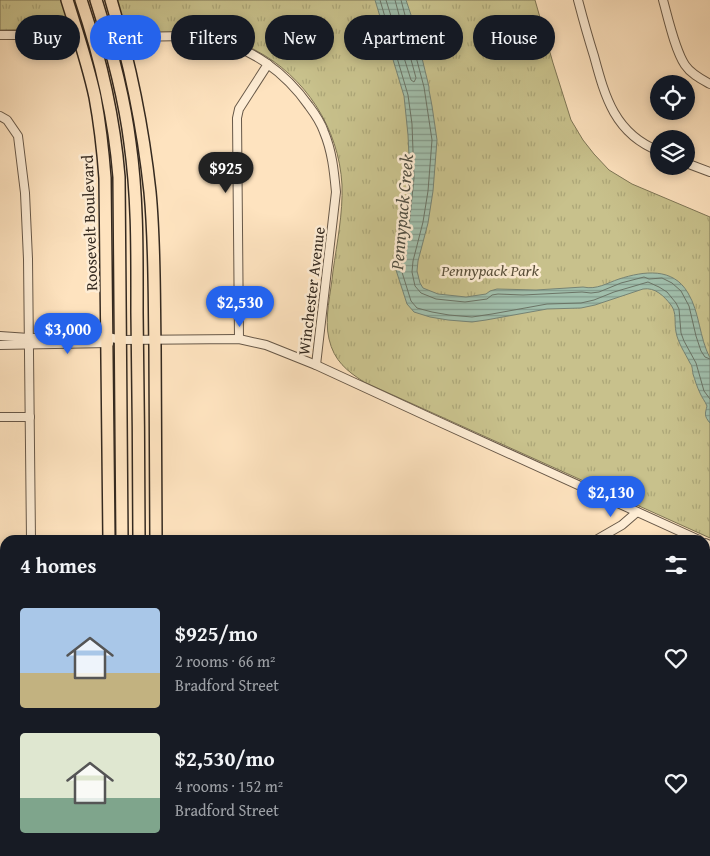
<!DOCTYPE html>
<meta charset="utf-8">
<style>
body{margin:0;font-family:"Gentium Book Plus",serif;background:#20242c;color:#f1f3f6;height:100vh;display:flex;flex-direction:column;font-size:19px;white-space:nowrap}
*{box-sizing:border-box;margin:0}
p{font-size:16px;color:#9ea1a6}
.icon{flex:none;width:28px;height:28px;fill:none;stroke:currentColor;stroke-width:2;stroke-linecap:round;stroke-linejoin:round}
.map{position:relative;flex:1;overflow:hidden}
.details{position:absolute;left:0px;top:535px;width:710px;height:321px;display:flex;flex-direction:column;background:#171b24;border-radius:15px 15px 0 0;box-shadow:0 2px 8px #0003}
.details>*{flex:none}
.guide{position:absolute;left:15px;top:15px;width:680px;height:45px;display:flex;gap:10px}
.controls{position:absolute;left:650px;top:75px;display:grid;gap:10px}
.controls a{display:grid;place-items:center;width:45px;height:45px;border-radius:50%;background:#171b24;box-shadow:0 2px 8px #0003;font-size:25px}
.price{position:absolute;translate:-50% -42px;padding:0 11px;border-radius:18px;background:#2563eb;color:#fff;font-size:16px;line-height:32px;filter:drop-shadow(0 1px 2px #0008)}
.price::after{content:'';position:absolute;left:50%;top:30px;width:15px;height:11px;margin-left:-8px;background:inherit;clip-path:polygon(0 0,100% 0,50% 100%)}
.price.on{background:#222;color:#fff}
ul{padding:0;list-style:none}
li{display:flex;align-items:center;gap:15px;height:125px;padding:0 20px}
li span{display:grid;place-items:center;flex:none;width:140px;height:100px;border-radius:5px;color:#555}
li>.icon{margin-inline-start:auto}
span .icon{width:60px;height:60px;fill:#fffc;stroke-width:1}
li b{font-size:21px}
h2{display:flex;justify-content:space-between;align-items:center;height:60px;padding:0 20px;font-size:21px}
.pill{padding:0 18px;border-radius:22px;background:#171b24;box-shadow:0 2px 8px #0003;font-size:18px;line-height:45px}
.pill.on{background:#2563eb;color:#fff}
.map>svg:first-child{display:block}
.park{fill:url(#park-tufts);stroke:#7e7656}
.water{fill:url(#water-rules);stroke:#768374}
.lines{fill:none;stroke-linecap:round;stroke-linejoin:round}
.shore{stroke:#6b7466;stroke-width:1}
.minor-casing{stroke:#675848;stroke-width:10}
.major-casing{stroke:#352a20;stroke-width:12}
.highway-casing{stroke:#352a20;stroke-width:14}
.minor{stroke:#feedd5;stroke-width:8}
.major{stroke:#fee3bf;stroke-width:10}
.highway{stroke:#fee3bf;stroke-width:11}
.labels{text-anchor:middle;stroke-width:5;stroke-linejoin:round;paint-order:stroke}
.street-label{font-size:16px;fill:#352a20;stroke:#feedd5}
.park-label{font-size:16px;font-style:italic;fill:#5a503b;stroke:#feedd5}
.water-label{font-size:18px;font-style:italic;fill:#504f43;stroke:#feedd5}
</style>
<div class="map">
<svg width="710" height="856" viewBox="0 0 710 856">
<defs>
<pattern id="park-tufts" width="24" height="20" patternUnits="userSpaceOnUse" patternTransform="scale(1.25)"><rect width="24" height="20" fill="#c8c18c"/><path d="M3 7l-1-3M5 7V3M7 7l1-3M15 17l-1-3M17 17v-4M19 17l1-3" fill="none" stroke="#aca678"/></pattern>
<pattern id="water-rules" width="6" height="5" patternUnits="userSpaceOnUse" patternTransform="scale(1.25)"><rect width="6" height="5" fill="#a1bfac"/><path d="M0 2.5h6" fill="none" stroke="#849b8c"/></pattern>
</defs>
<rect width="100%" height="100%" fill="#fee3bf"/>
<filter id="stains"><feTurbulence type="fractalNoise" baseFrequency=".004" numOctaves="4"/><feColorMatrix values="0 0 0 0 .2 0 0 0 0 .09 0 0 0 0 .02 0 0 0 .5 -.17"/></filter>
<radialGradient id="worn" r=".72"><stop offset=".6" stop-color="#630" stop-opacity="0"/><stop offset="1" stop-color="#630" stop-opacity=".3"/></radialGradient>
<g class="park">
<path d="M0 0H62L70 24 69 28 66 29 0 30Z"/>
<path d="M115 0H535L553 63 571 120 583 140 594 154 609 170 632 184 710 217V538L364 382C347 371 334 361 329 339 324 318 331 293 333 271 337 243 343 213 342 185 339 128 305 76 255 50 233 38 207 32 182 32 171 32 159 33 148 32 144 32 140 30 137 30 133 30 130 30 125 29L124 27Z"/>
</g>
<path class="water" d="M375 0H406L413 21 429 87V90L432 106 437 140 433 191 428 223 418 261 417 271 420 283 423 288 438 294 466 297 486 294 490 291 497 289 536 290 583 287C597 290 607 283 619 279 644 271 673 267 688 293 700 313 699 337 710 358V423C704 416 705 414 707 406 705 401 702 398 700 393 697 387 695 380 693 374 692 370 693 367 690 363 685 353 678 343 676 332 674 322 677 313 671 305 664 296 655 287 643 289L595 305 581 308 547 309 486 320 472 322 448 320 430 317 414 312 407 304 396 270 398 254V250L403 235 410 177 408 135 404 96Z"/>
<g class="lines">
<g class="shore">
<path d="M380 0 408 95 412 124 414 178 408 236 403 250 402 263 401 269 411 301 417 308 432 312 449 315 472 317 492 314 547 304 581 303 594 300 614 292 648 282 659 287 667 292 676 303 679 309 681 333 684 341 696 363 704 391 710 399"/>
<path d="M386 0 411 80 414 82 416 78 395 0"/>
<path d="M401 0 424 87 432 140 428 191 423 222 413 261 412 272 415 286 421 293 436 299 465 302 487 299 492 295 498 294 523 295 582 292 591 293 599 292 621 283 644 277 649 279 662 278 672 283 681 291 689 306 696 336 701 351 705 357 710 359"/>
</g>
<defs>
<g id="minor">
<path d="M578 0C583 19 588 37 594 56 605 97 615 134 659 151"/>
<path d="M663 0C668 18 675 50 685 65 691 74 701 79 710 84"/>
<path d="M0 35H78"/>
<path d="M122 38C150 37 182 34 210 39 251 47 285 72 309 106 315 114 321 123 324 132 332 151 334 171 336 192L316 365"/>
<path d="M0 116 7 120 18 136 25 193 28 259 31 540"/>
<path d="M686 163 710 172"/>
<path d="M0 336 29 338 108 337 121 340 239 339 266 345 316 365 433 419 699 540"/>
<path d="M239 339 237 118 239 109 268 64"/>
<path d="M0 345 109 343"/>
<path d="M0 417H30"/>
<path d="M596 540 622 525 637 512"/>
<path d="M705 543 710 545"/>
<path d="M0 608 5 607"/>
<path d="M0 712 5 714"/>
<path d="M705 766 710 767"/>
<path d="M466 856V851"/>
<path d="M545 856V851"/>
</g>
<path id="major" d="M296 851 302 856"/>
<g id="highway">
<path d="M67 0C77 32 88 64 95 97 100 124 103 151 105 178L109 540"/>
<path d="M81 0C101 59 114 115 119 177L122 540"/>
<path d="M96 0C111 47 124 94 130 143 138 200 137 256 137 313 138 389 139 464 139 540"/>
<path d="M111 0C130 63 143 127 150 192 155 244 154 296 155 347 155 411 156 476 156 540"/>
<path d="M111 851V856"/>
<path d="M125 851V856"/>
<path d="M142 851V856"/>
<path d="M159 851V856"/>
</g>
</defs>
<use href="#minor" class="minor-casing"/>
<use href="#major" class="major-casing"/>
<use href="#highway" class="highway-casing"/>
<use href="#minor" class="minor"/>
<use href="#major" class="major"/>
<use href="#highway" class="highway"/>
</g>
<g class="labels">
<g class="street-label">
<text transform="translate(89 223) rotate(-92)" y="6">Roosevelt Boulevard</text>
<text transform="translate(311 291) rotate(-83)" y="6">Winchester Avenue</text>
</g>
<g class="park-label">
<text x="490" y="276">Pennypack Park</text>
</g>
<g class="water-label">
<text transform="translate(402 212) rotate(-85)" y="6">Pennypack Creek</text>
</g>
</g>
<rect width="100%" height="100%" filter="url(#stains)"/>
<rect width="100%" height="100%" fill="url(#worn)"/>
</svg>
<div class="controls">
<a><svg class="icon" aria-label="locate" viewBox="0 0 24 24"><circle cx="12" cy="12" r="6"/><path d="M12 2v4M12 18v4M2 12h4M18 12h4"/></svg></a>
<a><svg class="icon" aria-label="layers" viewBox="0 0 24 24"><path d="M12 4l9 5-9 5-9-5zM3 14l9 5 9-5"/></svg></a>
</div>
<b class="price on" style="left:226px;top:194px">$925</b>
<b class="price" style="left:240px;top:328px">$2,530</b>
<b class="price" style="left:68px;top:355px">$3,000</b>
<b class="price" style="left:611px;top:518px">$2,130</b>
<div class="guide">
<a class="pill">Buy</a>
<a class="pill on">Rent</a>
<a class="pill">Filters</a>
<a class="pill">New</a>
<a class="pill">Apartment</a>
<a class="pill">House</a>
</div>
<section class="details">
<h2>4 homes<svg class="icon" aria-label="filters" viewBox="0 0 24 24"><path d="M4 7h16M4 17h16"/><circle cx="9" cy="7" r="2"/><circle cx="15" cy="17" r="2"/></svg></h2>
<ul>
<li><span style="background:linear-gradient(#a9c7e8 65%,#c2b280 0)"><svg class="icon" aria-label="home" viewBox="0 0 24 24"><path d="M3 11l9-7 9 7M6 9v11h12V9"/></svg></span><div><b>$925/mo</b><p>2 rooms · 66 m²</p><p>Bradford Street</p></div><svg class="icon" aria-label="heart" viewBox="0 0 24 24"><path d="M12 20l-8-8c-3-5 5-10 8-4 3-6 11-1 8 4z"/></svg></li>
<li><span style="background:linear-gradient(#dfe7d0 65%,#7fa58c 0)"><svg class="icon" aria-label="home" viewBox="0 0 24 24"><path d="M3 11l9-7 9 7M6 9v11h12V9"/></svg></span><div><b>$2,530/mo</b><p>4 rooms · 152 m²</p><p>Bradford Street</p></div><svg class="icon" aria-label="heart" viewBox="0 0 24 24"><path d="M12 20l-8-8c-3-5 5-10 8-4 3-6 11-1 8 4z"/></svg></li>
</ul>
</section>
</div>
